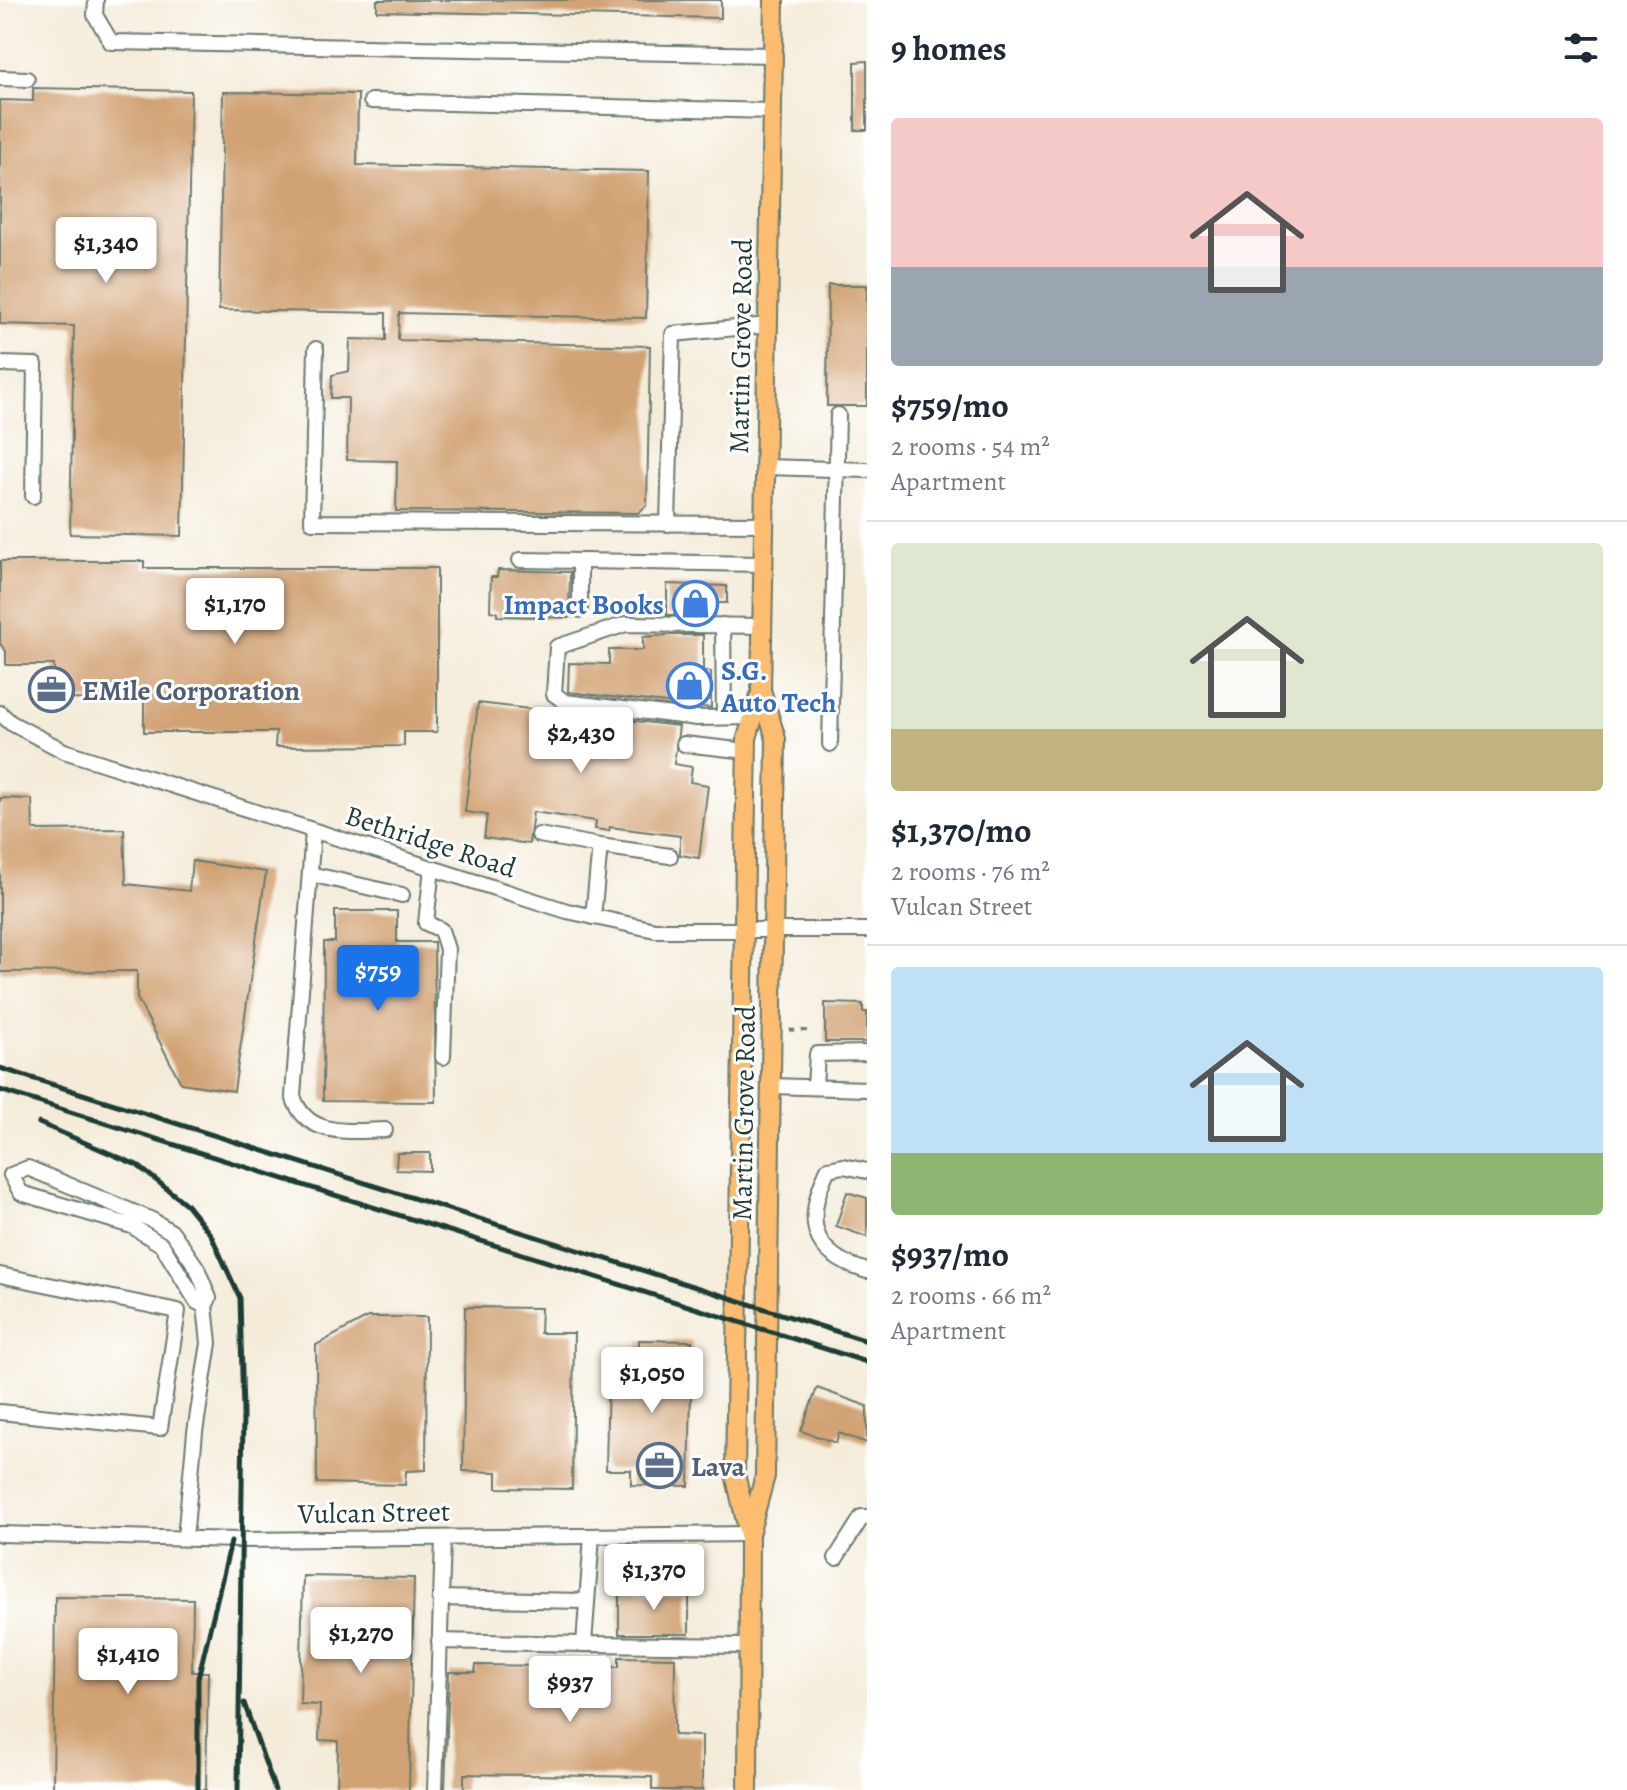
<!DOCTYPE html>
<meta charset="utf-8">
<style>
body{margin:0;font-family:Alegreya,serif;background:#f6f6f7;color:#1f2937;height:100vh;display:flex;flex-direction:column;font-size:30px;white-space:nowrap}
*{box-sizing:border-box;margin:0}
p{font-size:26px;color:#747a83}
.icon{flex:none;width:44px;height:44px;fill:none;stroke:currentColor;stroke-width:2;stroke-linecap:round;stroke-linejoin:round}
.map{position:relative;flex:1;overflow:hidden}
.drawer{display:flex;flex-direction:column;background:#fff;width:760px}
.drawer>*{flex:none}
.price{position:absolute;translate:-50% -68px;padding:0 18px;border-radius:8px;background:#fff;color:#222;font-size:26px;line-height:52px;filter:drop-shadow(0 2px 4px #0008)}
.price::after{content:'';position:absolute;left:50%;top:48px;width:24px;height:18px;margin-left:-12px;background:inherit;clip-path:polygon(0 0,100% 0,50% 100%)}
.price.on{background:#1a73e8;color:#fff}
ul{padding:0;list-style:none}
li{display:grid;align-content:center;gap:16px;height:424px;padding:0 24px}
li+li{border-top:2px solid #e0e1e3}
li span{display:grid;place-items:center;height:248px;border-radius:8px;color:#555}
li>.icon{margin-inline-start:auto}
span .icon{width:144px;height:144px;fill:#fffc;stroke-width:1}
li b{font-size:34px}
h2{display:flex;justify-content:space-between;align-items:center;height:96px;padding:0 24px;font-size:34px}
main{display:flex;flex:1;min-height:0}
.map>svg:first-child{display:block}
.building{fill:#d1a273}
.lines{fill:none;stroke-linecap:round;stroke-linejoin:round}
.minor-casing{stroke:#6a7a6e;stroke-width:18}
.major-casing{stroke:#6a7a6e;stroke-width:22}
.path{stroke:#6a7a6e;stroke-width:3;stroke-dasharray:6 6;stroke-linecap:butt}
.minor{stroke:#fff;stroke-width:14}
.major{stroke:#fcbd6f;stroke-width:18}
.rail{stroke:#1f3d34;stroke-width:5}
.labels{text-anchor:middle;stroke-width:6;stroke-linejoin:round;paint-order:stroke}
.street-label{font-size:28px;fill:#1f3d34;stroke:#fff}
.shop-label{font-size:28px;font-weight:bold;fill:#366cbe;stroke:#fff;text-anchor:end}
.service-label{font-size:28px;font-weight:bold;fill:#4e5e75;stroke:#fff;text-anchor:start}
</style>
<main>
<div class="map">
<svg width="867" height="1790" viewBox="0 0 867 1790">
<rect width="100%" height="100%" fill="#fff"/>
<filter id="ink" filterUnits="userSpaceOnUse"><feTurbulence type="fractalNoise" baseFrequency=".0125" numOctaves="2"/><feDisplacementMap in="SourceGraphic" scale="16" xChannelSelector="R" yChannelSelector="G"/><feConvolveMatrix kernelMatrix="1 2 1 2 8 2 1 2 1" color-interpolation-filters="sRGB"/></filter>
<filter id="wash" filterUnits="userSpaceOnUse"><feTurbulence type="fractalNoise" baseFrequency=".006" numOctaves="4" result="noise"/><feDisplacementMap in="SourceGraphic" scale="32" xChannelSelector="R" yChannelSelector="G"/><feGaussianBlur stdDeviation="1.8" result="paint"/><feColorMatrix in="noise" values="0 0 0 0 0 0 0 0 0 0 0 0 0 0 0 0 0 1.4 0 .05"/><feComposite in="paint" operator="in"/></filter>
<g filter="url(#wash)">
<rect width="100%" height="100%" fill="#f4ecd9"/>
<g id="blocks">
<g class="building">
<path d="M377 0H721V18L377 11Z"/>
<path d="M867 61V130H855V62Z"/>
<path d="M33 88 191 91 182 536 70 534 74 326 0 324V100L33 101Z"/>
<path d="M223 92 358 94 357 165 649 171 646 318 399 313 398 340 650 346 647 505 638 513 396 511 397 461 347 460 348 398H331L332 375 349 371 350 339 386 340V313L219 310Z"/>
<path d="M828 285H867V406H827Z"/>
<path d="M0 561H144V568H437V732H404V746L275 747 276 732H144V700L54 699V665H6V651L0 644Z"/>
<path d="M498 570 570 572 569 618 497 616V612L490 611 491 577H497Z"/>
<path d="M667 584 727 586V603H714V615H667Z"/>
<path d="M667 635H703V671L711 672V708L568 692 569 663 609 664V650H643V637Z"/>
<path d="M478 703 679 726 674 764 692 767 690 782 708 785 699 858 680 855V836L610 827 609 831 595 829 596 821 533 812 529 844 484 838 487 815 465 812Z"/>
<path d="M0 798 32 799 33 830 124 829 126 884 189 891 192 861 266 872 234 1091 181 1083 137 998V971L0 972Z"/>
<path d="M335 911H397V942H434L436 1102 323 1101 324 942H335Z"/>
<path d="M825 1003 863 1004V1012H867V1042H825Z"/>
<path d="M397 1153H430V1171L396 1170Z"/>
<path d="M847 1192 867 1198V1237L836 1226Z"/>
<path d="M465 1307 541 1308 540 1333H574L572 1489 497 1488V1472L463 1471Z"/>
<path d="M368 1317H427L426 1470 406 1471 405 1485 317 1483 316 1345Z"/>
<path d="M639 1340 692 1341 689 1486 631 1485V1470H606L608 1370H638Z"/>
<path d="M817 1388 867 1406V1443L839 1433 836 1443 801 1431Z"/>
<path d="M303 1576 414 1578 409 1790H337L338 1741 319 1740 320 1705 300 1704Z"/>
<rect x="619" y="1590" width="70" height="44"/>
<path d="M55 1597 193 1599 192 1672H208L206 1790H53Z"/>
<path d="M619 1657 675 1658 674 1735 702 1736V1790H652V1777L464 1774V1790H445L449 1672H475L476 1665 619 1667Z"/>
</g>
</g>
</g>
<g filter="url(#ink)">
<use href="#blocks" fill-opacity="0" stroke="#6a7a6e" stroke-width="2"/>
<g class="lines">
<defs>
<g id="minor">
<path d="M96 0 95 15 111 42 773 55"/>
<path d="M0 78 27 79"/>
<path d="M371 101 772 111"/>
<path d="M316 349 312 522 764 524"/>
<path d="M0 364 35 365 33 496"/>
<path d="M765 467 867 470"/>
<path d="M668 524 673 334 768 325"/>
<path d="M520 560 764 564"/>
<path d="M580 610V561"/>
<path d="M723 625 724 717"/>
<path d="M0 713 11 723 64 751 567 911 655 930H867"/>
<path d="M754 717 697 718 565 702 554 694 557 647 626 624 762 626"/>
<path d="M684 744 747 751"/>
<path d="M830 744 838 415"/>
<path d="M313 831 293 1096C306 1138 349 1131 385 1130"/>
<path d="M539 835 600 846"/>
<path d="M432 868 426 923 441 930 447 949 443 1057"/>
<path d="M310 874 402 895"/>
<path d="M593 917 600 846 670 856"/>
<path d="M771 1086 867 1089"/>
<path d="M815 1087 817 1054 867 1053"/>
<path d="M28 1168 152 1220 173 1233 197 1268 209 1298 205 1306 197 1302 162 1245 132 1226 21 1193 11 1175Z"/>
<path d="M867 1171 843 1166 828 1169C804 1220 809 1254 867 1271"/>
<path d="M0 1275 178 1311 160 1428 0 1412"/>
<path d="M0 1534 239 1540 749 1534"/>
<path d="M185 1538 195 1432 209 1343 205 1306"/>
<path d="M836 1558 862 1517H867"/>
<path d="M440 1598 582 1601 587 1603 584 1644 748 1646"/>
<path d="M587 1603 592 1536"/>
<path d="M439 1641 584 1644"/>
<path d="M435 1790 443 1538"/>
</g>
<g id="major">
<path d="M750 1531 765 1476 776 739 762 693"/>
<path d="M748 1790 749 1534 735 1474 747 738 761 692 774 0"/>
</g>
</defs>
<use href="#minor" class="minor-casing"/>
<use href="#major" class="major-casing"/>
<path class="path" d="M789 1030 812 1031"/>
<use href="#minor" class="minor"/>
<use href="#major" class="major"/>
<g class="rail">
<path d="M0 1068 867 1341"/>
<path d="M0 1090 867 1362"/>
<path d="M39 1123 137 1165 186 1204 211 1235 240 1298 243 1413 238 1790"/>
<path d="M244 1703 275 1790"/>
<path d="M198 1790V1678L231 1542"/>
</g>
</g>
</g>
<defs>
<symbol id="shop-ring" viewBox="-11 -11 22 22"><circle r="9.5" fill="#fff" stroke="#3f7fe0" stroke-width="1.5"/><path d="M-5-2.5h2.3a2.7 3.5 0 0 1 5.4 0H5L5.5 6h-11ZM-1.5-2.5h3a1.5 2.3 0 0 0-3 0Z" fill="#3f7fe0"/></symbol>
<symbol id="office-ring" viewBox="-11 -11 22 22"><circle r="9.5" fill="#fff" stroke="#5c6f8a" stroke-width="1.5"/><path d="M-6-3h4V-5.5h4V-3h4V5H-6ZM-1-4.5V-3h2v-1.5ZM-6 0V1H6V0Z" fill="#5c6f8a"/></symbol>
</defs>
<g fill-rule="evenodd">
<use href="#shop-ring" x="670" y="578" width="51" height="51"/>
<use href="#shop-ring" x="664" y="660" width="51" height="51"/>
<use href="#office-ring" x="26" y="664" width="51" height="51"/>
<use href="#office-ring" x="634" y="1440" width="51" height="51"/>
</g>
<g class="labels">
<g class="street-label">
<text transform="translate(740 346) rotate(-89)" y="10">Martin Grove Road</text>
<text transform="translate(431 841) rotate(18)" y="10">Bethridge Road</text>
<text transform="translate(743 1113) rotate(-89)" y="10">Martin Grove Road</text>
<text transform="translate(374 1512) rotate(-1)" y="10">Vulcan Street</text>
</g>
<g class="shop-label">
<text x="664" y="614">Impact Books</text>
<text x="721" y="680" text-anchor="start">S.G.<tspan x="721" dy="32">Auto Tech</tspan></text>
</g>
<g class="service-label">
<text x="82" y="700">EMile Corporation</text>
<text x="691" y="1476">Lava</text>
</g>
</g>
</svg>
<b class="price" style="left:106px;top:285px">$1,340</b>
<b class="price" style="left:235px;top:646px">$1,170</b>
<b class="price" style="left:581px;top:775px">$2,430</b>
<b class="price on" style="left:378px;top:1013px">$759</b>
<b class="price" style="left:652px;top:1415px">$1,050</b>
<b class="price" style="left:654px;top:1612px">$1,370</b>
<b class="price" style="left:361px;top:1675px">$1,270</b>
<b class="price" style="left:128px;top:1696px">$1,410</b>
<b class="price" style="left:570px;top:1724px">$937</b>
</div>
<section class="drawer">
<h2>9 homes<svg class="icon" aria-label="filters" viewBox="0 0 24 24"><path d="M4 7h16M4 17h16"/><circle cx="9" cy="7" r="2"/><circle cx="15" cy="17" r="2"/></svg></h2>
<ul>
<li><span style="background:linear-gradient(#f6c9c9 60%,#9aa5b1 0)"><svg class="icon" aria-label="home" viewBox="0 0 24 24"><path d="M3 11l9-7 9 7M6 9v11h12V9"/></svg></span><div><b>$759/mo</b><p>2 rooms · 54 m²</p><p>Apartment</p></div></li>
<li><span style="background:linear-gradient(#dfe7d0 75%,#c2b280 0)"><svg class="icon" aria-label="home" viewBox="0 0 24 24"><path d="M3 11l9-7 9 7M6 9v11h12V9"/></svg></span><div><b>$1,370/mo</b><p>2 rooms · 76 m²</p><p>Vulcan Street</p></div></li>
<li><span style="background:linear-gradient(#bfe0f5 75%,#8fb573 0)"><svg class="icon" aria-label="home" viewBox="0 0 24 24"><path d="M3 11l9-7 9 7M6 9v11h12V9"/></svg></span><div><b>$937/mo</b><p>2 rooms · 66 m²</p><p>Apartment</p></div></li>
</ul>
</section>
</main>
